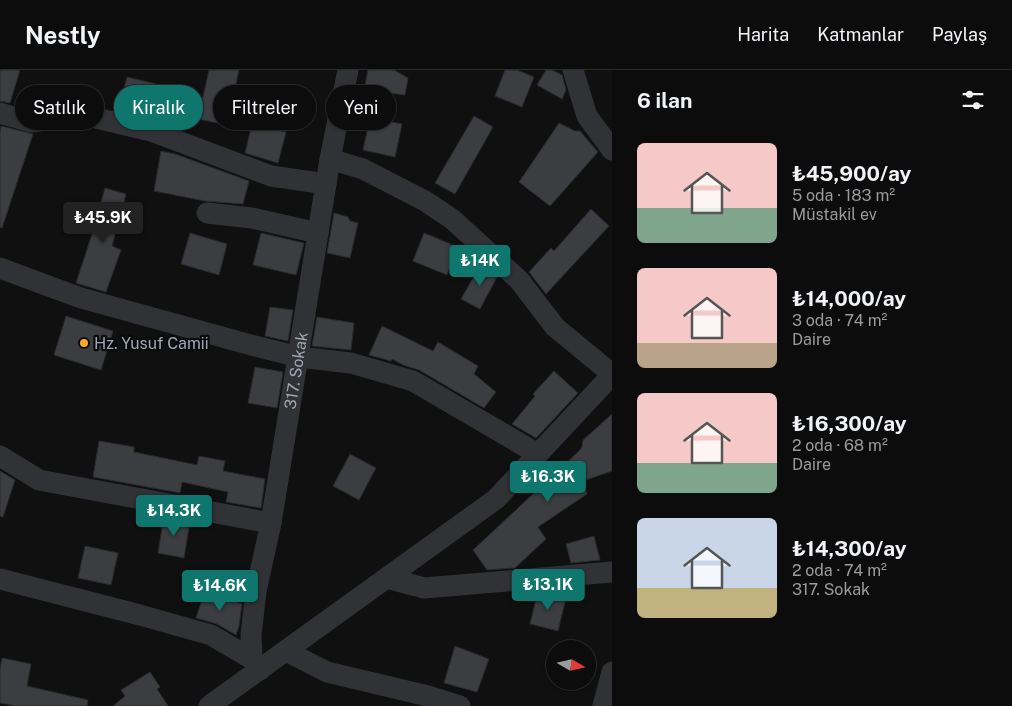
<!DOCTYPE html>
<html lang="tr">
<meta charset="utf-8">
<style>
body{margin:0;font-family:"Public Sans",sans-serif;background:#151516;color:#f1f3f6;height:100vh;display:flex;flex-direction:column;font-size:19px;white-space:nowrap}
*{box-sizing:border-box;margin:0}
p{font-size:16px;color:#9a9b9d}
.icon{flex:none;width:28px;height:28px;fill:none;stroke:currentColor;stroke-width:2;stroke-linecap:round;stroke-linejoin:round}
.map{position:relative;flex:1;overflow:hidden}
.side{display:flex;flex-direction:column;background:#0c0c0d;width:400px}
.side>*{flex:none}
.guide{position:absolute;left:15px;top:15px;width:475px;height:45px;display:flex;gap:10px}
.needle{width:32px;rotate:99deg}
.buttons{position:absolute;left:546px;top:570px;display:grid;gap:10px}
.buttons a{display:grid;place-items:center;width:50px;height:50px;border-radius:50%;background:#0c0c0d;box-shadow:0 1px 4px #0004,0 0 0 1px #2c2c2e;font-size:25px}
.price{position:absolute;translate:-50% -42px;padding:0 11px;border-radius:5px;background:#0f766e;color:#fff;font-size:16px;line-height:32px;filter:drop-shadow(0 1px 2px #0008)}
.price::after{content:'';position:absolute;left:50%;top:30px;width:15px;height:11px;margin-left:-8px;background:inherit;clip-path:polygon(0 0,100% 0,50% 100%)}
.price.current{background:#222;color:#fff}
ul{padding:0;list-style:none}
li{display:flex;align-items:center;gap:15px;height:125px;padding:0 25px}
li span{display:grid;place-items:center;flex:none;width:140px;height:100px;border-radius:8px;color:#555}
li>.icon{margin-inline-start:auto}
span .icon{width:60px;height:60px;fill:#fffc;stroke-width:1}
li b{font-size:21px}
h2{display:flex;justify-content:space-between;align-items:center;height:60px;padding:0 25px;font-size:21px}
.chip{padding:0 18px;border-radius:22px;background:#0c0c0d;box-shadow:0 1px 4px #0004,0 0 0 1px #2c2c2e;font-size:18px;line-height:45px}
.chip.current{background:#0f766e;color:#fff}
header{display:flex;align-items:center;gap:30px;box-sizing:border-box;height:70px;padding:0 25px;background:#0c0c0d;border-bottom:1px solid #2c2c2e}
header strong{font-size:24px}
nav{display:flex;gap:28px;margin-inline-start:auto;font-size:18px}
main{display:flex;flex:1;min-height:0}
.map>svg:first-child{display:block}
.building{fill:#3c3d41;stroke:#2a2a2d}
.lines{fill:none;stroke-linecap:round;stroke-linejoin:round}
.street{stroke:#313236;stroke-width:21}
.poi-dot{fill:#fbab1e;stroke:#0b0b0c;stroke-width:2}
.labels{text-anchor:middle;stroke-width:4.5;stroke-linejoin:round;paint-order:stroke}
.poi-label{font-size:16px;fill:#a0a6b3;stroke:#0b0b0c;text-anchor:start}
.street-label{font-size:16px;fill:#a0a6b3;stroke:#0b0b0c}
</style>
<header>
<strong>Nestly</strong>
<nav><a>Harita</a><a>Katmanlar</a><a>Paylaş</a></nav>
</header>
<main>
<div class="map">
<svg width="612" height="636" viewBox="0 0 612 636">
<rect width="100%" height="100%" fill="#101011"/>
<g class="building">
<path d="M0 0H20L10 33 0 31Z"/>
<path d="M209 0H239L227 55 198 49Z"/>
<path d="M368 0H394L408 8 405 25 364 20Z"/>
<path d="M505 0H517L534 7 522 37 495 26Z"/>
<path d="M546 0H552L562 5 566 20 562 29 537 15Z"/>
<path d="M127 7 156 14 148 46 119 39Z"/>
<path d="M474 46 493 57 455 124 435 113Z"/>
<path d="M370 48 402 54 395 87 363 80Z"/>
<path d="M559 53 575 61H580L598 82 550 136 519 112Z"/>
<path d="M252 54 286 62 278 93 245 83Z"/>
<path d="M1 56 33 64 2 158 0 157V62Z"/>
<path d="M161 81 175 84 249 111 243 134 205 131 154 121Z"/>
<path d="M105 118 126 124 112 176 121 180 106 222 76 213 92 164Z"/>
<path d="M591 139 609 156 546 224 529 202 551 178 554 181Z"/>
<path d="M334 143 348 147 350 151 358 153 350 188 327 183Z"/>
<path d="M190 163 227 174 219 205 181 194Z"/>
<path d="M261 163 304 173 296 205 253 195Z"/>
<path d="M424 163 458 177 447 205 413 191Z"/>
<path d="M481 194 497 207 480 239 461 229Z"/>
<path d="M270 237 293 240 288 271 265 266Z"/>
<path d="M66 246 113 261 101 300 54 285Z"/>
<path d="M317 247 354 253 351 280 312 276Z"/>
<path d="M382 256 433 281 438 272 478 296 474 304 496 322 484 338 419 300 403 295 392 289 391 291 369 285Z"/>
<path d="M255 297 283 302 277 338 248 333Z"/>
<path d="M554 301 578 323 536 368 512 354 535 326 533 324Z"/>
<path d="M612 344V401L583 411 587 424 538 457 546 469 515 498 487 500 473 480 579 381 582 377 583 370Z"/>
<path d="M99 371 134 377V382L197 395 199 386 225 391 223 401 265 409 261 438 226 432 228 422 182 412 180 423 93 407Z"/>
<path d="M350 384 376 398 359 430 333 416Z"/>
<path d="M0 401 15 410 3 447 0 446Z"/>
<path d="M164 446 190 451 184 488 158 483Z"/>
<path d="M594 466 600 490 571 493 566 474Z"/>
<path d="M85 476 118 483 111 515 78 508Z"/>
<path d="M205 521 242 534 239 556 236 565 217 554 196 548Z"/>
<path d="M538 521 566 528 558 561 530 554Z"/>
<path d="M455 576 489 589 477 622 444 613Z"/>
<path d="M2 588 31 594 27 616 88 630 87 636H16L0 633V599Z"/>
<path d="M150 602 160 617 157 619 168 636H113L125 626 121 620Z"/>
</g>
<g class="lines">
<g class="street">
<path d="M573 0 587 46 612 80"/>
<path d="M0 43 31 52 39 51 49 43 64 41 79 44 151 61 271 106 326 114"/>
<path d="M330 89 363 99 425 131 452 149 519 210 555 257 612 304"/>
<path d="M207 143 252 148 318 163"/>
<path d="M0 198 81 228 251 275 299 287 351 293 413 311 538 384"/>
<path d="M0 386 39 410 271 453"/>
<path d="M387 508 424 518 612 502"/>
<path d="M0 509 140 545 211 565 252 589"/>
<path d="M286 581 327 602 428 626 460 636"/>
<path id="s1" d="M260 600 252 589 251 565 256 521 271 453 330 89 348 0"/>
<path d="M209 636 496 429 612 305"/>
<path d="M603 636 612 602"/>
</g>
</g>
<circle class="poi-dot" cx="84" cy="273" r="5"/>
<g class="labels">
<g class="poi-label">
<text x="94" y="279">Hz. Yusuf Camii</text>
</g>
<g class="street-label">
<text dy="6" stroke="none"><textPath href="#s1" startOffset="306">317. Sokak</textPath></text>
</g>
</g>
</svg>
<div class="buttons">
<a><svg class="needle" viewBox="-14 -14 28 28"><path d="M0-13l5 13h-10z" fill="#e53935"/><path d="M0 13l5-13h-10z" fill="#9a9b9d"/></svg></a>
</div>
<b class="price current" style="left:103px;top:174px">₺45.9K</b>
<b class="price" style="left:480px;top:217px">₺14K</b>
<b class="price" style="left:548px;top:433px">₺16.3K</b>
<b class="price" style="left:174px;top:467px">₺14.3K</b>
<b class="price" style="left:548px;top:541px">₺13.1K</b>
<b class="price" style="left:220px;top:542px">₺14.6K</b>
<div class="guide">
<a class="chip">Satılık</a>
<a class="chip current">Kiralık</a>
<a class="chip">Filtreler</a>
<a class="chip">Yeni</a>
</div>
</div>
<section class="side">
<h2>6 ilan<svg class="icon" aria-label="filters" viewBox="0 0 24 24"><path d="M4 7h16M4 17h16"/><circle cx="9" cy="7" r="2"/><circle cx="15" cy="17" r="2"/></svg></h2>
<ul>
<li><span style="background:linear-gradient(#f6c9c9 65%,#7fa58c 0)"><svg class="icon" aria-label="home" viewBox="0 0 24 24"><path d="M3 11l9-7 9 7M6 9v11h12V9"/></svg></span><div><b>₺45,900/ay</b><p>5 oda · 183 m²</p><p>Müstakil ev</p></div></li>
<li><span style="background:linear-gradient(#f6c9c9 75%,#b9a48a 0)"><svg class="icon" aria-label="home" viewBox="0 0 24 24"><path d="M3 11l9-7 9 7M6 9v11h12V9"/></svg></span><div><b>₺14,000/ay</b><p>3 oda · 74 m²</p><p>Daire</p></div></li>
<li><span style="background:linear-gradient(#f6c9c9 70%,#7fa58c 0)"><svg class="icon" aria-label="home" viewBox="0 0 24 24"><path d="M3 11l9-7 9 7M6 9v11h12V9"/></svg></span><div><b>₺16,300/ay</b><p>2 oda · 68 m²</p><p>Daire</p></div></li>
<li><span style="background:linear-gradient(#c9d6e8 70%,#c2b280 0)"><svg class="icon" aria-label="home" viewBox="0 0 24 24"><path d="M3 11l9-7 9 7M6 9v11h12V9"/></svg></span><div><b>₺14,300/ay</b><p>2 oda · 74 m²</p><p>317. Sokak</p></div></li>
</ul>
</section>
</main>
